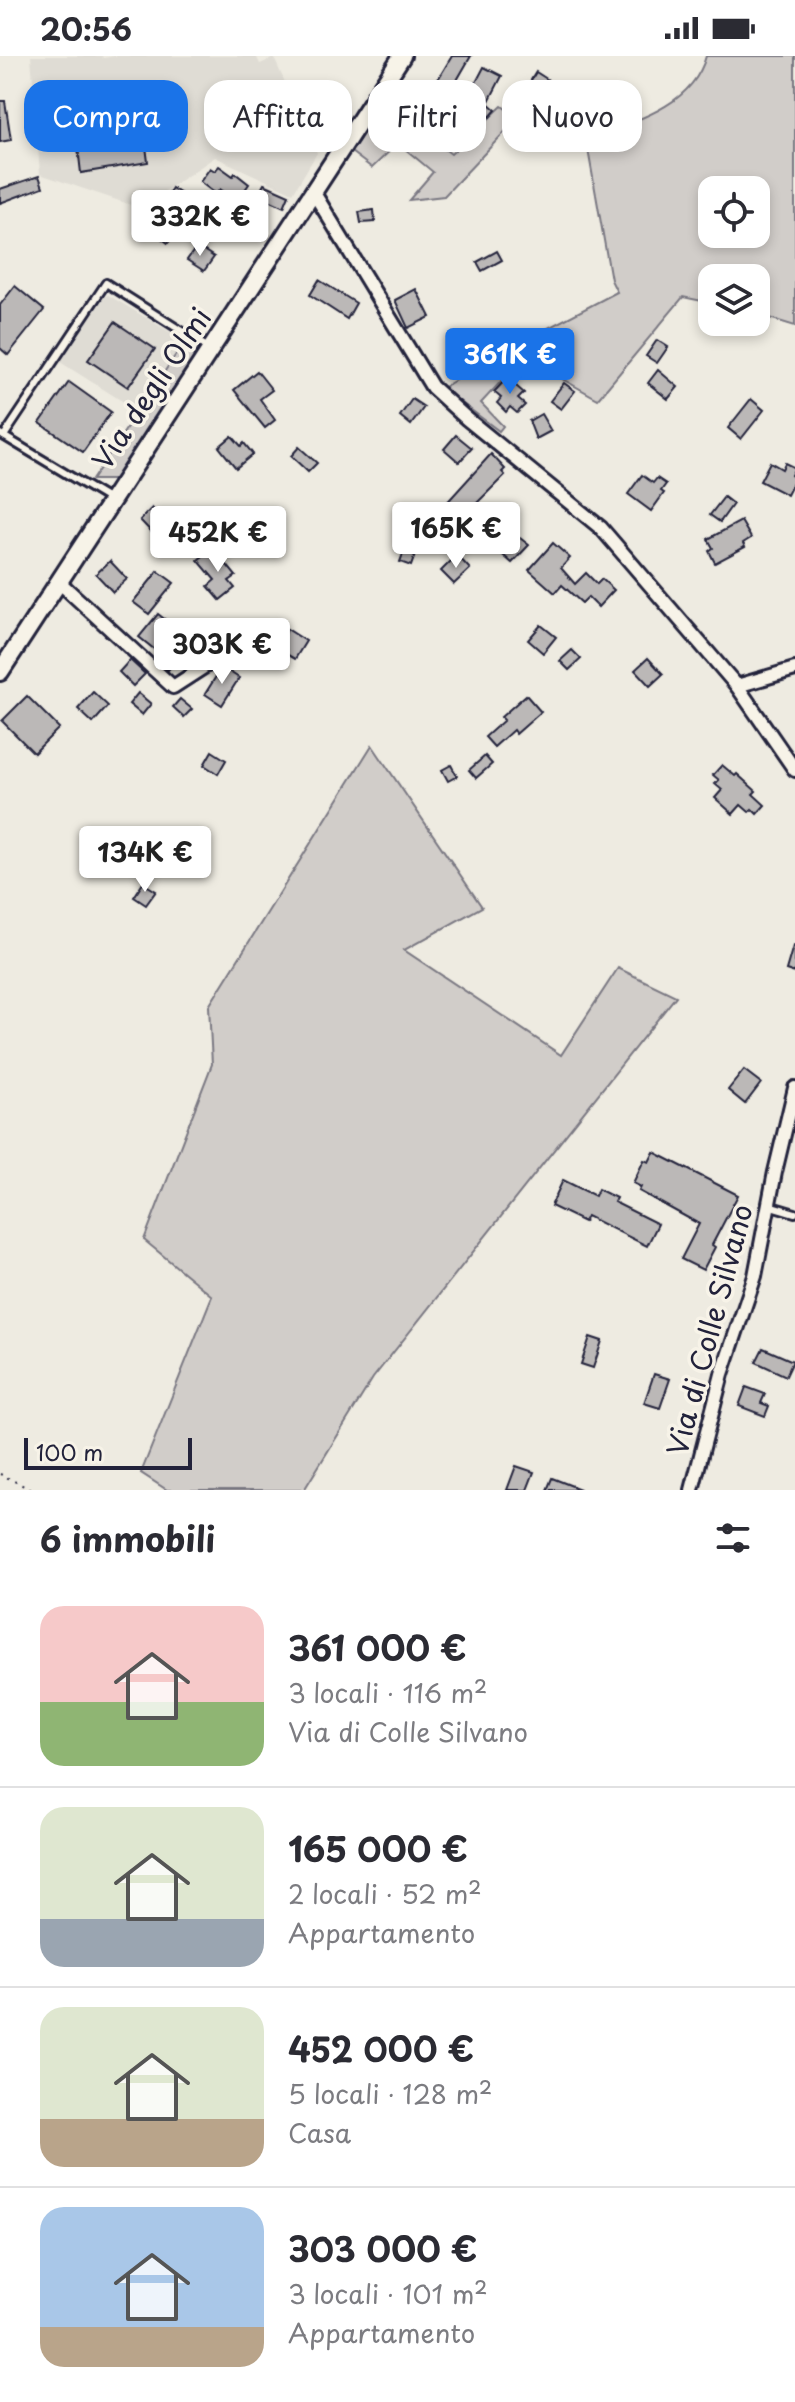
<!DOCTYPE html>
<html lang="it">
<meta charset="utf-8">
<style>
body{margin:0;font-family:"Playpen Sans",sans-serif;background:#f2f2f3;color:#2b2b33;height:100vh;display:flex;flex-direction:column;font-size:30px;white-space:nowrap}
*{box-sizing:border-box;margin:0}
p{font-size:26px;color:#7c7c81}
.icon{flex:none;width:44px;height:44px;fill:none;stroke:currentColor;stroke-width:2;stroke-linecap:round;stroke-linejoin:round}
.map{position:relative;height:1434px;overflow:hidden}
.side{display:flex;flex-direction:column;background:#fff;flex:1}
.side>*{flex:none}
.banner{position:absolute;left:24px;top:24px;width:748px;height:72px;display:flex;gap:16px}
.fabs{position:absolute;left:698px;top:120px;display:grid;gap:16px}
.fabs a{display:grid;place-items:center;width:72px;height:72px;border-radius:16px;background:#fff;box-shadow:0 4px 12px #0003;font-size:40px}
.scale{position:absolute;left:24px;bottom:20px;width:168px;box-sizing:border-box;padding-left:8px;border:4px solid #22223b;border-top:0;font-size:22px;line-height:28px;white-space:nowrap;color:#22223b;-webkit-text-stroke:6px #f7f3e8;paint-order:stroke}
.price{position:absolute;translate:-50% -68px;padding:0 18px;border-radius:8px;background:#fff;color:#222;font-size:26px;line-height:52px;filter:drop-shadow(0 2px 4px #0008)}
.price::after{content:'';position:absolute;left:50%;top:48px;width:24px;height:18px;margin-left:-12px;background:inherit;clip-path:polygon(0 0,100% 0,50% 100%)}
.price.on{background:#1a73e8;color:#fff}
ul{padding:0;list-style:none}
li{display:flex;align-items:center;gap:24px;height:200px;padding:0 40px}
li+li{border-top:2px solid #e1e1e2}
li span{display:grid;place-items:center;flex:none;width:224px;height:160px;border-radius:24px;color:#555}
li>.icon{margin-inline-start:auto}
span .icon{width:96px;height:96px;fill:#fffc;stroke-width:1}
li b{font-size:34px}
h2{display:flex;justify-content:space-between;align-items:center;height:96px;padding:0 40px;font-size:34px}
.pill{padding:0 28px;border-radius:24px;background:#fff;box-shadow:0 4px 12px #0003;font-size:28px;line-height:72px}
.pill.on{background:#1a73e8;color:#fff}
.status{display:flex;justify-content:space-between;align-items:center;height:56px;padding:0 40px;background:#fff;direction:ltr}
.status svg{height:22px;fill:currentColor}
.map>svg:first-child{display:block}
.built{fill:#dfdcd4}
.green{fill:#d1cdc9;stroke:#7a7882;stroke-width:2;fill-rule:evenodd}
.building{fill:#bbb8b7;stroke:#22223b;stroke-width:2}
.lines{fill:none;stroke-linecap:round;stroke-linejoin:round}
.lane-casing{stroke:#22223b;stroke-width:12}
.street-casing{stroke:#22223b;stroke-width:18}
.secondary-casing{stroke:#22223b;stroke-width:22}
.path{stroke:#22223b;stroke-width:2;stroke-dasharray:2 6;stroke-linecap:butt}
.lane{stroke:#f7f3e8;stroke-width:6}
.street{stroke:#f7f3e8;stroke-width:12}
.secondary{stroke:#f7f3e8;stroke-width:16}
.labels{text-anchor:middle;stroke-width:7;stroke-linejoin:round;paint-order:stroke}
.street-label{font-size:28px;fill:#22223b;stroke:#f7f3e8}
</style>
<div class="status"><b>20:56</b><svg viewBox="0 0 49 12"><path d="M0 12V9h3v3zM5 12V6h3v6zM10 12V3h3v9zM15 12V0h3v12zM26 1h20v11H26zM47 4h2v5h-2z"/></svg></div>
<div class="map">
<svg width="795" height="1434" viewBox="0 0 795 1434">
<rect width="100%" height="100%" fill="#eeebe1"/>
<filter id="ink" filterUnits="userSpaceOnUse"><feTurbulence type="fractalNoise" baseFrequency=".0125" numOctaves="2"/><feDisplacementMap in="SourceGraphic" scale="16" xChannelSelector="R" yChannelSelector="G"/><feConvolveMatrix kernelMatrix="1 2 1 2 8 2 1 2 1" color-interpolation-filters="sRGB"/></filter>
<g filter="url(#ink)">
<g class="built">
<path d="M31 0H102L103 2 115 0H256L260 8 274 2 317 97 293 137 215 101 140 152 40 118Z"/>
<path d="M108 239 185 285 138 355 60 306 101 243Z"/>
</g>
<g class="green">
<path d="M706 0H795V270L756 258V222H712V247L683 241 598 343 557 320 527 283 617 236 611 224 586 82C631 66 692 52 706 0ZM712 134H756V178H712Z"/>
<path d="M502 50 518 62 444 140 409 144 433 116 398 87 372 112 351 96 369 68 398 87 417 71 451 98Z"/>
<path d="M185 285 192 292 194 306 116 424H92Z"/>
<path d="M514 290 520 305 481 347 503 370 499 375 442 332Z"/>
<path d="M372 689 482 851 404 894 561 999 618 912 676 940 373 1322 304 1434H167L141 1417 212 1240 144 1184 212 1008 209 950Z"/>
</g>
<g class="building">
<path d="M452 0H471L449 38 446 36 426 63 416 56 428 40Z"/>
<path d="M484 11 502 20 488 47 496 54 490 61 486 57 475 70 464 61 484 37 473 32Z"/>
<path d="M536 16 553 27 545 40 528 29Z"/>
<path d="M153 30 158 65 143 67 148 106 81 117 78 91 112 86 75 76 71 43Z"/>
<path d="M569 31 578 36 569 52 560 47Z"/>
<path d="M0 45H5L11 84 0 86Z"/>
<path d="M538 53 550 64 532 84 520 72Z"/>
<path d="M394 54 408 62 396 80 383 71Z"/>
<path d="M219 110 233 120 235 117 249 128 237 145 220 133 216 138 200 126 210 112 215 115Z"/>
<path d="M39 120 43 131 0 147V133Z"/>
<path d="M264 128 289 139 284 151 258 139Z"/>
<path d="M172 132 230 169 221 183 185 161 188 157 166 142Z"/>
<path d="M374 154 375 166 361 167 359 156Z"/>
<path d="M156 163 175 177 168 187 149 173Z"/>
<path d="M197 190 214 201 204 215 187 204Z"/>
<path d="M497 195 502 204 482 215 477 206Z"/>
<path d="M319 224 356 247 347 263 310 239Z"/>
<path d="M15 230 44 254 8 299 0 292V249Z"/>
<path d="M416 233 430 261 408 272 395 244Z"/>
<path d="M115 266 155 293 128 331 88 304Z"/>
<path d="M657 284 668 291 657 307 646 300Z"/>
<path d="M658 314 678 331 668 343 648 327Z"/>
<path d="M257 315 272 334 260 343 275 364 265 372 234 334Z"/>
<path d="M507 322 524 337 518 343 525 349 517 357 510 351 506 356 497 347 501 342 494 336Z"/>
<path d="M69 326 111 356 83 396 40 367Z"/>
<path d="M564 327 575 335 561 353 550 345Z"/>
<path d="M412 343 424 351 411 369 400 360Z"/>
<path d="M751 343 764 354 741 383 728 372Z"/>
<path d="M541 358 551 375 536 383 529 365Z"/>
<path d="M456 379 472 392 459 406 444 393Z"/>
<path d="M232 380 241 390 244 387 253 398 236 412 219 391Z"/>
<path d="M299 391 317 407 308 416 291 400Z"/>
<path d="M491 398 505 413 502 416 505 419 461 463 457 459 453 463 442 452Z"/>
<path d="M770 406 782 413 785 407 795 412 791 419 795 423 787 439 760 425Z"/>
<path d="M642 419 653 427 657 422 666 428 661 435 664 437 651 455 628 438Z"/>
<path d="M724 441 733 448 720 466 710 459Z"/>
<path d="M152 452 170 470 158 483 140 464Z"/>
<path d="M741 465 751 482 743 487 745 491 715 507 709 495 713 492 708 483Z"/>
<path d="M508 478 516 486 520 482 529 489 512 507 495 492Z"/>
<path d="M553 487 570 502 561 512 575 528 586 517 597 528 602 523 614 534 598 551 588 541 582 547 562 529 555 537 529 514Z"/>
<path d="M213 492 236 520 229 525 235 532 220 544 208 530 215 524 198 504Z"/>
<path d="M404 495 415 499 411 510 400 506Z"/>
<path d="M457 499 470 513 454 528 441 515Z"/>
<path d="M110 505 127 523 113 536 96 518Z"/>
<path d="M158 515 174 527 149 558 133 546Z"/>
<path d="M158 558 186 580 169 602 175 606 168 614 156 603 160 598 139 581Z"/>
<path d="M265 565 285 578 287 573 306 585 295 603 256 580Z"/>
<path d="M541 569 556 581 543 597 528 584Z"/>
<path d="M224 570 252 585 244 599 217 584Z"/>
<path d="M572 594 581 603 569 614 560 605Z"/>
<path d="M648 602 663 618 650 630 635 614Z"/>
<path d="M130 604 145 618 133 630 119 616Z"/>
<path d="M222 611 239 622 222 649 205 638Z"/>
<path d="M93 636 108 650 93 667 78 653Z"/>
<path d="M138 637 151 648 142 659 129 648Z"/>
<path d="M526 639 541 656 516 678 513 674 494 691 485 681 504 664 501 661Z"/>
<path d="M27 640 59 672 34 697 2 665Z"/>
<path d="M180 643 192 653 184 661 173 651Z"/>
<path d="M212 695 226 704 218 718 204 709Z"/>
<path d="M485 700 492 708 476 722 469 714Z"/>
<path d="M451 709 457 720 448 725 442 714Z"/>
<path d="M722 709 735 720 737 718 756 735 753 738 765 749 757 758 752 753 749 756 741 749 733 758 715 742 722 734 715 728 719 724 713 719Z"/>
<path d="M143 827 156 835 146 849 134 841Z"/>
<path d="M793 890 795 891V917L786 914Z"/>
<path d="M744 1014 761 1027 745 1048 728 1034Z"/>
<path d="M654 1096 738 1139 712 1189 715 1191 703 1214 681 1203 699 1168 639 1135 641 1131 633 1127 644 1104 649 1106Z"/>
<path d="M563 1124 595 1140 598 1133 616 1142 614 1146 658 1168 647 1190 587 1160 584 1166 551 1150Z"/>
<path d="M590 1281 602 1285 593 1312 581 1308Z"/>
<path d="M763 1292 793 1305 786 1320 756 1306Z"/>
<path d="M654 1318 670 1323 660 1352 644 1347Z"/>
<path d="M746 1331 765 1338 761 1347 769 1350 765 1360 739 1350Z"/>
<path d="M516 1410 534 1416 527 1434H507Z"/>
<path d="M552 1422 580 1433V1434H547Z"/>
</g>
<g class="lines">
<defs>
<g id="lane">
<path d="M0 378 110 444"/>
<path d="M4 380 106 227 210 293"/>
<path d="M768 1149 795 1157"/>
</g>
<g id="street">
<path d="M314 137 432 331 467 363 601 472 737 630 795 714"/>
<path d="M58 525 173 631 207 609"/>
<path d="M737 630 795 613"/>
<path d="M692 1434 722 1318 755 1220 775 1116 795 1032"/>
</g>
<path id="secondary" d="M0 616 402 0"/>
</defs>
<use href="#lane" class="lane-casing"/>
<use href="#street" class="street-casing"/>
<use href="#secondary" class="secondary-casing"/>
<path class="path" d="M0 1418 32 1434"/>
<use href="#lane" class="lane"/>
<use href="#street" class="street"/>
<use href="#secondary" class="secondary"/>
</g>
</g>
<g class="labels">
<g class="street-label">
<text transform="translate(152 333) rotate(-56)" y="10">Via degli Olmi</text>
<text transform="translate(710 1274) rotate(-75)" y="10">Via di Colle Silvano</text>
</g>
</g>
</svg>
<div class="fabs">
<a><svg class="icon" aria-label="locate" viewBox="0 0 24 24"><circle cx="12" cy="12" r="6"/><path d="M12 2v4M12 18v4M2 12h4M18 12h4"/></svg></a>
<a><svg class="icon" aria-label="layers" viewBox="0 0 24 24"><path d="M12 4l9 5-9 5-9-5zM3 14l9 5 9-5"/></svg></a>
</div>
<div class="scale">100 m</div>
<b class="price" style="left:200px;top:202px">332K €</b>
<b class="price on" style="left:510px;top:340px">361K €</b>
<b class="price" style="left:456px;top:514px">165K €</b>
<b class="price" style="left:218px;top:518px">452K €</b>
<b class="price" style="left:222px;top:630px">303K €</b>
<b class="price" style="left:145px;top:838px">134K €</b>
<div class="banner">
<a class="pill on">Compra</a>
<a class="pill">Affitta</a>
<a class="pill">Filtri</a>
<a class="pill">Nuovo</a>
</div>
</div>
<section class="side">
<h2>6 immobili<svg class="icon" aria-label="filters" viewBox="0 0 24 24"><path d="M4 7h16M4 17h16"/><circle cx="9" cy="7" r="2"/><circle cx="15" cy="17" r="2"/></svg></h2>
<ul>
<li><span style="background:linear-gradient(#f6c9c9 60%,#8fb573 0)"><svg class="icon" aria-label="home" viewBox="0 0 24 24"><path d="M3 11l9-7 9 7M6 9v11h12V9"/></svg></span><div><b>361 000 €</b><p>3 locali · 116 m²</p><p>Via di Colle Silvano</p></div></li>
<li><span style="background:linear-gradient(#dfe7d0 70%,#9aa5b1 0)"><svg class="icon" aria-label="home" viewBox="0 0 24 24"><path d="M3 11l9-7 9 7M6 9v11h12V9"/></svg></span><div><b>165 000 €</b><p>2 locali · 52 m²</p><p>Appartamento</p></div></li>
<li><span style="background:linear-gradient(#dfe7d0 70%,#b9a48a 0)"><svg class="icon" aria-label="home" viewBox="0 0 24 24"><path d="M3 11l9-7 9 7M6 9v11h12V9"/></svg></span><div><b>452 000 €</b><p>5 locali · 128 m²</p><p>Casa</p></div></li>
<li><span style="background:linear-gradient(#a9c7e8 75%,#b9a48a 0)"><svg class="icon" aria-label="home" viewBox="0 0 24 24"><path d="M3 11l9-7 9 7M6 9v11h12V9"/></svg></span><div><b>303 000 €</b><p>3 locali · 101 m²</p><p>Appartamento</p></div></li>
</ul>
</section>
